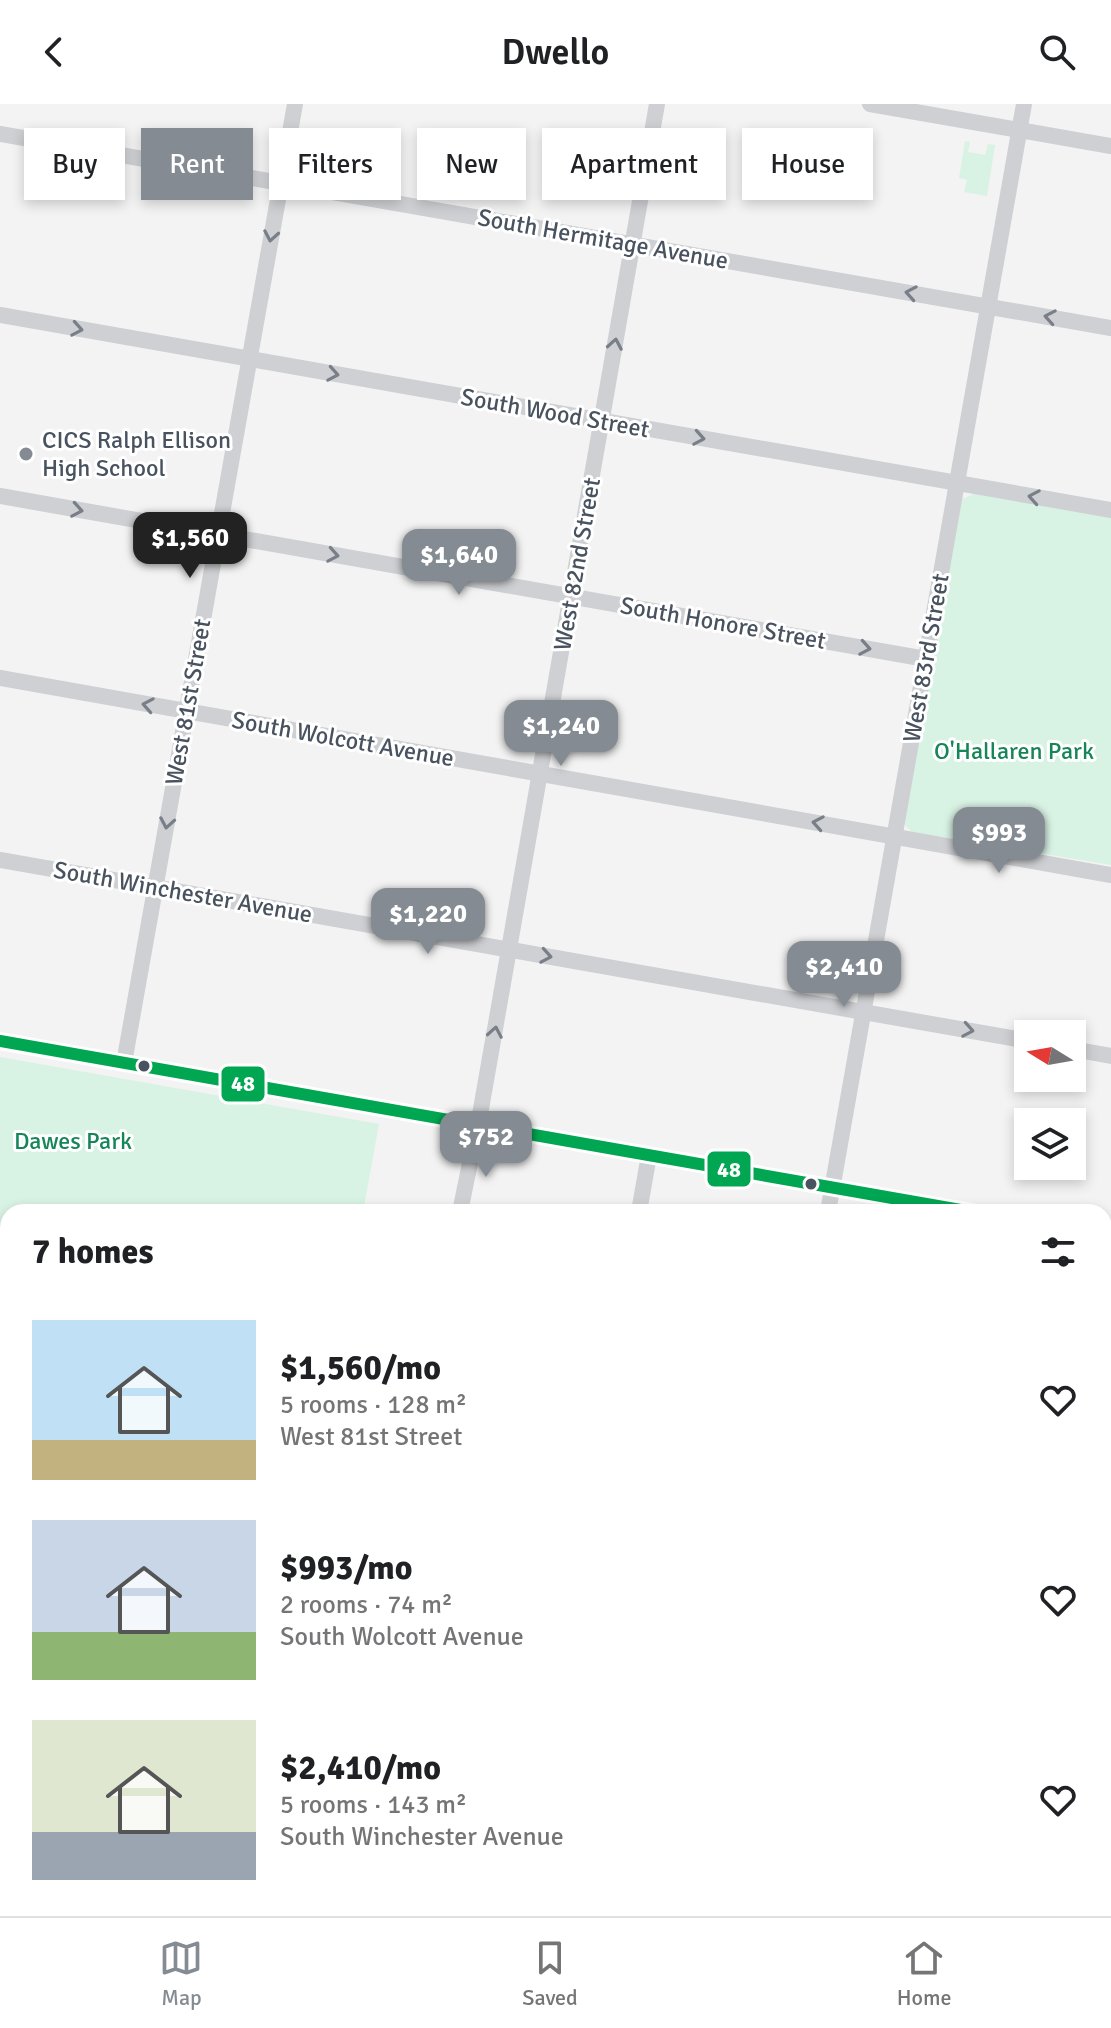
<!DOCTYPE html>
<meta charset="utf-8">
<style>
body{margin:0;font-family:Signika,sans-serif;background:#f6f6f6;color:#202124;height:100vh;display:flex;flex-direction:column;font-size:30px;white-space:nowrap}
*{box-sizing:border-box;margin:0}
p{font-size:26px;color:#757577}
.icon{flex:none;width:44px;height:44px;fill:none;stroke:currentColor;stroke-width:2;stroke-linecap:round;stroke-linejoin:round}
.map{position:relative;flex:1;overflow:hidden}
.drawer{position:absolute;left:0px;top:1100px;width:1112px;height:712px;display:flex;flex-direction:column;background:#fff;border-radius:24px 24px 0 0;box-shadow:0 4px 12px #0003}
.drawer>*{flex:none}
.top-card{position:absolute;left:24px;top:24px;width:1064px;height:72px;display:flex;gap:16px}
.needle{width:52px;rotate:281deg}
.controls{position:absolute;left:1014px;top:916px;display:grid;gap:16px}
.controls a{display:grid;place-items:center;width:72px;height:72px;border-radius:0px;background:#fff;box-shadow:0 4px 12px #0003;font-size:40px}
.price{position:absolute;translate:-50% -68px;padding:0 18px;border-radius:16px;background:#848b93;color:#fff;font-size:26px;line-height:52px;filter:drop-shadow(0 2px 4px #0008)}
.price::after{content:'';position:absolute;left:50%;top:48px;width:24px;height:18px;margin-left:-12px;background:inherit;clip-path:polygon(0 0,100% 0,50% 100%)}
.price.on{background:#222;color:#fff}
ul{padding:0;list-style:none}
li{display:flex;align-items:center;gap:24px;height:200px;padding:0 32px}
li span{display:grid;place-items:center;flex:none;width:224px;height:160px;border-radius:0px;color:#555}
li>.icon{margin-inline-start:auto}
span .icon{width:96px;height:96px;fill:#fffc;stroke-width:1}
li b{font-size:34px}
h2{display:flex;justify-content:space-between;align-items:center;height:96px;padding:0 32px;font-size:34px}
.chip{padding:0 28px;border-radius:0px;background:#fff;box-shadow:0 4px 12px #0003;font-size:28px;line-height:72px}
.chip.on{background:#848b93;color:#fff}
header{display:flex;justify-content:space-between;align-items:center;height:104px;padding:0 32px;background:#fff;font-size:36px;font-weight:600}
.menu{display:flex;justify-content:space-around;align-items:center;height:112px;border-top:2px solid #e0e0e0;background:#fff;font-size:22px;color:#757577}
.menu a{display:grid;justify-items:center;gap:4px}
.menu .on{color:#848b93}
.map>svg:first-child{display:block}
.green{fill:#d8f2e4}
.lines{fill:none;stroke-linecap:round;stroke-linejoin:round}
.minor{stroke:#ced0d3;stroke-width:16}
.bus-1-casing{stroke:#fff;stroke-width:18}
.bus-1{stroke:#00a651;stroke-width:12}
.oneway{stroke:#787f88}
.poi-dot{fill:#848b93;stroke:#fff;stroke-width:3}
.bus-dot{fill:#495360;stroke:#fff;stroke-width:3}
.labels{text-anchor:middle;stroke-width:6;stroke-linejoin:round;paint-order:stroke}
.street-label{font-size:24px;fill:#495360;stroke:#fff}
.poi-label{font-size:24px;fill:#495360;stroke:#fff;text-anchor:start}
.park-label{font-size:24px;fill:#168558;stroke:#fff}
.line-badge{stroke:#fff;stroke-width:3}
.badge-label{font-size:22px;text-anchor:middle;font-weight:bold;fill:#fff}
</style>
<header><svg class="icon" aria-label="back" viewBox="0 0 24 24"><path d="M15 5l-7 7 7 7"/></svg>Dwello<svg class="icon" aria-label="search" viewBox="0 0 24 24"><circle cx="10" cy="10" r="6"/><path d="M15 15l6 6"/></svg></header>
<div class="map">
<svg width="1111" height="1812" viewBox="0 0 1111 1812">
<rect width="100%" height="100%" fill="#f3f3f3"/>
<g class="green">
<path d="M965 37 970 38 968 48 985 51 988 40 995 41 987 92 964 88 967 76 959 74Z"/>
<path d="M974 390 1111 414V761L912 728 903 719 962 395Z"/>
<path d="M0 953 379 1020 363 1108H8V1621L4 1647 8 1648V1723L0 1718Z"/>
<path d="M1111 1724V1812H713L715 1804H1104V1726Z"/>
<path d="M128 1804H691L689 1812H137Z"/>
</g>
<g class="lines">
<g class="minor">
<path d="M870 0 1111 42"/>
<path d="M0 30 1111 224"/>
<path d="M0 211 1111 406"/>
<path d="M0 392 926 555"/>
<path d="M0 574 1111 771"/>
<path d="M0 756 1028 937"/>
<path d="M0 937 972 1108"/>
<path d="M1072 945 1111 952"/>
<path d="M124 959 295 0"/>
<path d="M460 1108 481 1005 657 0"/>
<path d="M639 1108 649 1051"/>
<path d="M828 1108 1024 0"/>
<path d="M1104 1132 1111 1133"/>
<path d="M1104 1314 1111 1315"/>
<path d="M1104 1495 1111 1496"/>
<path d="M1104 1604 1111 1565"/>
<path d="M1104 1676 1111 1678"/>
<path d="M695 1812 696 1804"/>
<path d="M709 1812 711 1804"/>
</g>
<defs>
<path id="bus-1" d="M0 937 972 1108"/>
</defs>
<use href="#bus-1" class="bus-1-casing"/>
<use href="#bus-1" class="bus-1"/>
</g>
<defs><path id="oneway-chevron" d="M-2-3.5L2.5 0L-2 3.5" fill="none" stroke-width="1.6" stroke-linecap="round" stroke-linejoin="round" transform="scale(2)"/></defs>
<g class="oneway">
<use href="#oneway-chevron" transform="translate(271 132) rotate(100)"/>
<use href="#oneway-chevron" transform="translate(911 189) rotate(-170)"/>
<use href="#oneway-chevron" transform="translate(1050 213) rotate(-170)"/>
<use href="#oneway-chevron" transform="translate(77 225) rotate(10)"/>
<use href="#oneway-chevron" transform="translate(615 240) rotate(-80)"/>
<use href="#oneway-chevron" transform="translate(333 270) rotate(10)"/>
<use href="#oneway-chevron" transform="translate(699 334) rotate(10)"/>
<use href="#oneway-chevron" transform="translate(1034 393) rotate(-170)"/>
<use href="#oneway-chevron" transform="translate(77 406) rotate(10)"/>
<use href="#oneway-chevron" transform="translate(333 451) rotate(10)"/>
<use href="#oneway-chevron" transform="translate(865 544) rotate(10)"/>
<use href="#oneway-chevron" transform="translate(148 601) rotate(-170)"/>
<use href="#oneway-chevron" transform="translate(167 719) rotate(100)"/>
<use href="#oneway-chevron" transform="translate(818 719) rotate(-170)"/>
<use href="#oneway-chevron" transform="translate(546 852) rotate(10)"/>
<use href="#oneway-chevron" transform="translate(968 926) rotate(10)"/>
<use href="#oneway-chevron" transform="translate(495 928) rotate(-80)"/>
</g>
<circle class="poi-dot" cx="26" cy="350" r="8"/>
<g class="bus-dot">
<circle cx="144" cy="962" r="7"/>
<circle cx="811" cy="1080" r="7"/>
</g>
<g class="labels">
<g class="street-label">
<text transform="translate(603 135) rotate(10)" y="8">South Hermitage Avenue</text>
<text transform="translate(555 309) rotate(10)" y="8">South Wood Street</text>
<text transform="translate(577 460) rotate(-80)" y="8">West 82nd Street</text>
<text transform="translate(723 519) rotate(10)" y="8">South Honore Street</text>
<text transform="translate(926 554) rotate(-80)" y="8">West 83rd Street</text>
<text transform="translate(188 598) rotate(-80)" y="8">West 81st Street</text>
<text transform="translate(343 635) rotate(10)" y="8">South Wolcott Avenue</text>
<text transform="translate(183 788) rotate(10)" y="8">South Winchester Avenue</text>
</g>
<g class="poi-label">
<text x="42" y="344">CICS Ralph Ellison<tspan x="42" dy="28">High School</tspan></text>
</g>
<g class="park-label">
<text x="1014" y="655">O'Hallaren Park</text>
<text x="73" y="1045">Dawes Park</text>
</g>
</g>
<g class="line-badge">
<rect x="220" y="961" width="46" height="38" rx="8" fill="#00a651"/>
<rect x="706" y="1046" width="46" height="38" rx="8" fill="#00a651"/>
</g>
<g class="badge-label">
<text x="243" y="987">48</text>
<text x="729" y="1073">48</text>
</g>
</svg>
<div class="controls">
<a><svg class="needle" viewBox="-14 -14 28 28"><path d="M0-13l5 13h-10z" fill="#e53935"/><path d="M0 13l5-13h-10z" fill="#757577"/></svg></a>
<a><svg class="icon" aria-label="layers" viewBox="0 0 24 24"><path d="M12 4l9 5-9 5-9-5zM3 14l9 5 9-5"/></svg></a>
</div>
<b class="price on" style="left:190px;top:476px">$1,560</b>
<b class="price" style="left:459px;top:493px">$1,640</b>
<b class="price" style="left:561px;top:664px">$1,240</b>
<b class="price" style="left:999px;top:771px">$993</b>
<b class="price" style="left:428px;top:852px">$1,220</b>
<b class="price" style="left:844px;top:905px">$2,410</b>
<b class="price" style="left:486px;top:1075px">$752</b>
<div class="top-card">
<a class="chip">Buy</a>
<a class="chip on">Rent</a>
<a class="chip">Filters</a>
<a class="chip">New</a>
<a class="chip">Apartment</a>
<a class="chip">House</a>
</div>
<section class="drawer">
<h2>7 homes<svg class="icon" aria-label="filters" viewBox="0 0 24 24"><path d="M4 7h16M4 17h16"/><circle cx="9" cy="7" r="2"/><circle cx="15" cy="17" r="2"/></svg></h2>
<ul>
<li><span style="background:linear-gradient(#bfe0f5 75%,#c2b280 0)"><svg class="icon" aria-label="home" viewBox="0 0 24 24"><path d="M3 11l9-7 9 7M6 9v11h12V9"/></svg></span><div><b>$1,560/mo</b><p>5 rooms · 128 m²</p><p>West 81st Street</p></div><svg class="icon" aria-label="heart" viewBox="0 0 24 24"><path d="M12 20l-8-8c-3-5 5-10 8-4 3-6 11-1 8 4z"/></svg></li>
<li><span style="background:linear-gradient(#c9d6e8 70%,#8fb573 0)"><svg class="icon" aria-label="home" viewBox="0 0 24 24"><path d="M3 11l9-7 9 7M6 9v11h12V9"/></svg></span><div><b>$993/mo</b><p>2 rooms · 74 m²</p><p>South Wolcott Avenue</p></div><svg class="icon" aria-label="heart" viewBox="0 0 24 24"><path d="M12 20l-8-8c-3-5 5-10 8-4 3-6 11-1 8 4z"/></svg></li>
<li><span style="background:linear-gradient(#dfe7d0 70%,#9aa5b1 0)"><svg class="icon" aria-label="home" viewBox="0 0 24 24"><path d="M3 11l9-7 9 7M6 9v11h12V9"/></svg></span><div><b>$2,410/mo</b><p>5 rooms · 143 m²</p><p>South Winchester Avenue</p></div><svg class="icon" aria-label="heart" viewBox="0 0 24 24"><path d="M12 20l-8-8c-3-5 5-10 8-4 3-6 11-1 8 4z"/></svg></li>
</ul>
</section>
</div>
<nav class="menu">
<a class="on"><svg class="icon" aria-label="map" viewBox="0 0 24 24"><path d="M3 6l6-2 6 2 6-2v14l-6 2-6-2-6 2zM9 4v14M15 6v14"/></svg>Map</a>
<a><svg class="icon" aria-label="saved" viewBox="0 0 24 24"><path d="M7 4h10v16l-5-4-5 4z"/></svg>Saved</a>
<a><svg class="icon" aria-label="home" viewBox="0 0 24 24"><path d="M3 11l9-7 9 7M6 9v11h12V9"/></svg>Home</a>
</nav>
